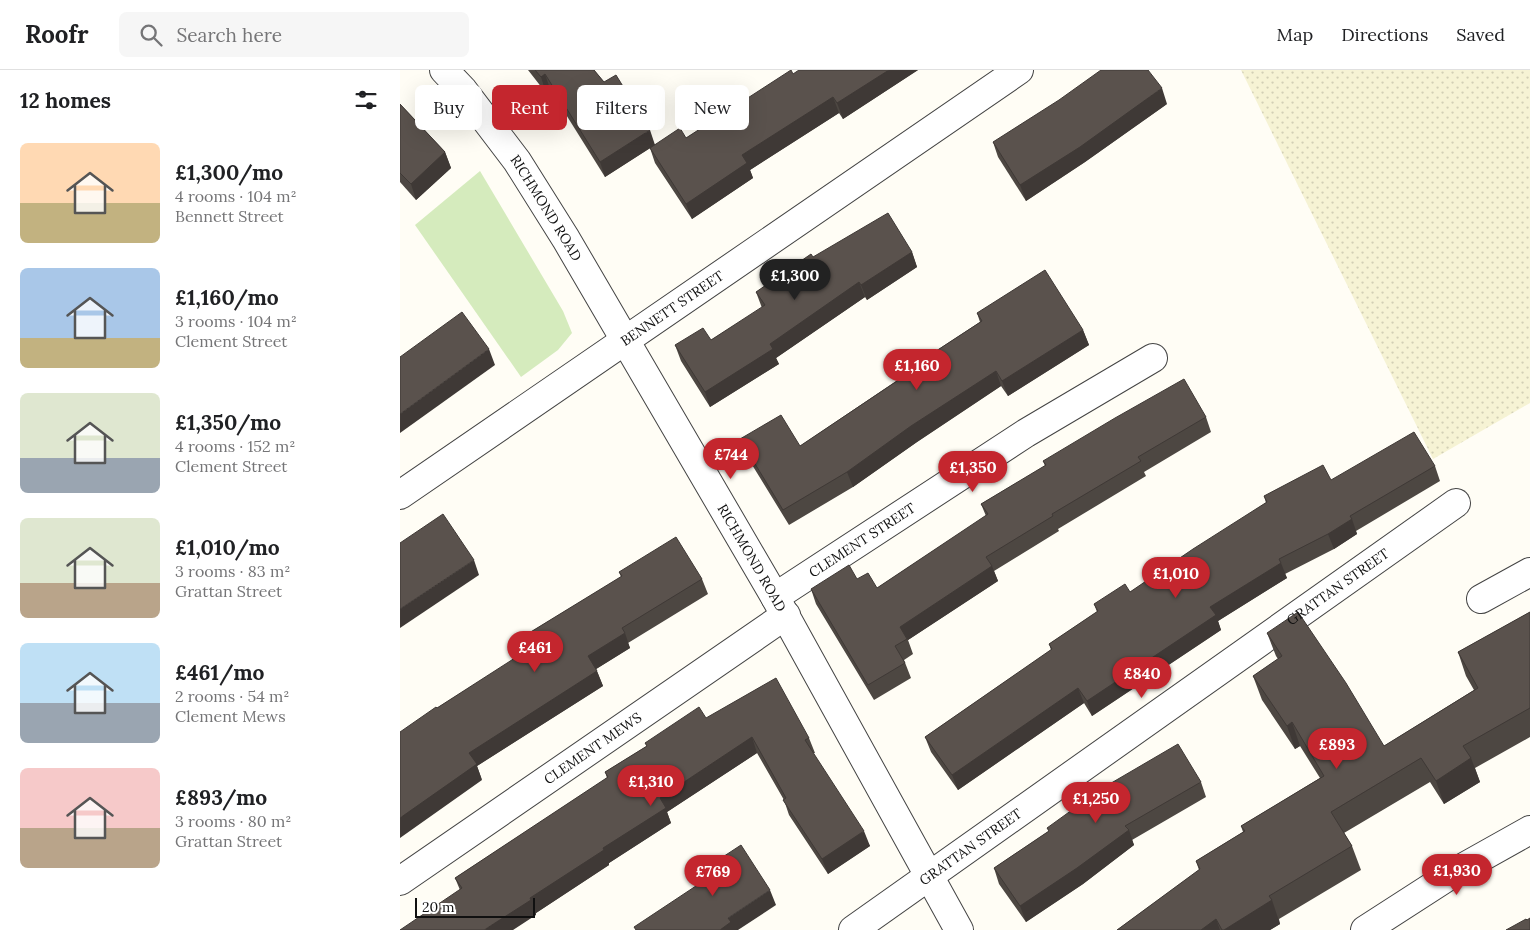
<!DOCTYPE html>
<meta charset="utf-8">
<style>
body{margin:0;font-family:Lora,serif;background:#f6f6f6;color:#202124;height:100vh;display:flex;flex-direction:column;font-size:19px;white-space:nowrap}
*{box-sizing:border-box;margin:0}
p{font-size:16px;color:#757577}
.icon{flex:none;width:28px;height:28px;fill:none;stroke:currentColor;stroke-width:2;stroke-linecap:round;stroke-linejoin:round}
.map{position:relative;flex:1;overflow:hidden}
.panel{display:flex;flex-direction:column;background:#fff;width:400px}
.panel>*{flex:none}
.banner{position:absolute;left:15px;top:15px;width:475px;height:45px;display:flex;gap:10px}
.scale{position:absolute;left:15px;bottom:12px;width:120px;box-sizing:border-box;padding-left:5px;border:2px solid #111;border-top:0;font-size:14px;line-height:18px;white-space:nowrap;color:#111;-webkit-text-stroke:4px #fff;paint-order:stroke}
.price{position:absolute;translate:-50% -42px;padding:0 11px;border-radius:18px;background:#c4262e;color:#fff;font-size:16px;line-height:32px;filter:drop-shadow(0 1px 2px #0008)}
.price::after{content:'';position:absolute;left:50%;top:30px;width:15px;height:11px;margin-left:-8px;background:inherit;clip-path:polygon(0 0,100% 0,50% 100%)}
.price.on{background:#222;color:#fff}
ul{padding:0;list-style:none}
li{display:flex;align-items:center;gap:15px;height:125px;padding:0 20px}
li span{display:grid;place-items:center;flex:none;width:140px;height:100px;border-radius:8px;color:#555}
li>.icon{margin-inline-start:auto}
span .icon{width:60px;height:60px;fill:#fffc;stroke-width:1}
li b{font-size:21px}
h2{display:flex;justify-content:space-between;align-items:center;height:60px;padding:0 20px;font-size:21px}
.chip{padding:0 18px;border-radius:8px;background:#fff;box-shadow:0 5px 20px #0002;font-size:18px;line-height:45px}
.chip.on{background:#c4262e;color:#fff}
header{display:flex;align-items:center;gap:30px;box-sizing:border-box;height:70px;padding:0 25px;background:#fff;border-bottom:1px solid #e0e0e0}
header strong{font-size:24px}
nav{display:flex;gap:28px;margin-inline-start:auto;font-size:18px}
.search{width:350px;height:45px;background:#f6f6f6;display:flex;align-items:center;gap:12px;box-sizing:border-box;padding:0 18px;border-radius:8px;color:#757577;font-size:19px}
main{display:flex;flex:1;min-height:0}
.map>svg:first-child{display:block}
.farmland{fill:url(#farmland-dots)}
.grass{fill:#d5ebbd}
.lines{fill:none;stroke-linecap:round;stroke-linejoin:round}
.minor-casing{stroke:#444;stroke-width:30}
.tertiary-casing{stroke:#444;stroke-width:30}
.minor{stroke:#fff;stroke-width:28}
.tertiary{stroke:#fff;stroke-width:28}
.wall{fill:#4d4742}
.shaded-wall{fill:#3f3936}
.building{fill:#5a524d;stroke:#3f3936}
.labels{text-anchor:middle;stroke-width:5;stroke-linejoin:round;paint-order:stroke}
.street-label{font-size:14px;fill:#111;stroke:#fff}
</style>
<header>
<strong>Roofr</strong>
<div class="search"><svg class="icon" aria-label="search" viewBox="0 0 24 24"><circle cx="10" cy="10" r="6"/><path d="M15 15l6 6"/></svg>Search here</div>
<nav><a>Map</a><a>Directions</a><a>Saved</a></nav>
</header>
<main>
<section class="panel">
<h2>12 homes<svg class="icon" aria-label="filters" viewBox="0 0 24 24"><path d="M4 7h16M4 17h16"/><circle cx="9" cy="7" r="2"/><circle cx="15" cy="17" r="2"/></svg></h2>
<ul>
<li><span style="background:linear-gradient(#ffd9b3 60%,#c2b280 0)"><svg class="icon" aria-label="home" viewBox="0 0 24 24"><path d="M3 11l9-7 9 7M6 9v11h12V9"/></svg></span><div><b>£1,300/mo</b><p>4 rooms · 104 m²</p><p>Bennett Street</p></div></li>
<li><span style="background:linear-gradient(#a9c7e8 70%,#c2b280 0)"><svg class="icon" aria-label="home" viewBox="0 0 24 24"><path d="M3 11l9-7 9 7M6 9v11h12V9"/></svg></span><div><b>£1,160/mo</b><p>3 rooms · 104 m²</p><p>Clement Street</p></div></li>
<li><span style="background:linear-gradient(#dfe7d0 65%,#9aa5b1 0)"><svg class="icon" aria-label="home" viewBox="0 0 24 24"><path d="M3 11l9-7 9 7M6 9v11h12V9"/></svg></span><div><b>£1,350/mo</b><p>4 rooms · 152 m²</p><p>Clement Street</p></div></li>
<li><span style="background:linear-gradient(#dfe7d0 65%,#b9a48a 0)"><svg class="icon" aria-label="home" viewBox="0 0 24 24"><path d="M3 11l9-7 9 7M6 9v11h12V9"/></svg></span><div><b>£1,010/mo</b><p>3 rooms · 83 m²</p><p>Grattan Street</p></div></li>
<li><span style="background:linear-gradient(#bfe0f5 60%,#9aa5b1 0)"><svg class="icon" aria-label="home" viewBox="0 0 24 24"><path d="M3 11l9-7 9 7M6 9v11h12V9"/></svg></span><div><b>£461/mo</b><p>2 rooms · 54 m²</p><p>Clement Mews</p></div></li>
<li><span style="background:linear-gradient(#f6c9c9 60%,#b9a48a 0)"><svg class="icon" aria-label="home" viewBox="0 0 24 24"><path d="M3 11l9-7 9 7M6 9v11h12V9"/></svg></span><div><b>£893/mo</b><p>3 rooms · 80 m²</p><p>Grattan Street</p></div></li>
</ul>
</section>
<div class="map">
<svg width="1130" height="860" viewBox="0 0 1130 860">
<defs>
<pattern id="farmland-dots" width="8" height="8" patternUnits="userSpaceOnUse" patternTransform="scale(1.25)"><rect width="8" height="8" fill="#f6f3d4"/><path d="M2 2h.1M6 6h.1" fill="none" stroke="#d2cfb5" stroke-width="1.8" stroke-linecap="round"/></pattern>
</defs>
<rect width="100%" height="100%" fill="#fffdf5"/>
<path class="farmland" d="M841 0H1130V333L1033 389Z"/>
<path class="grass" d="M80 101 163 241 172 263 158 280 121 307 15 155Z"/>
<g class="lines">
<defs>
<g id="minor">
<path id="s1" d="M44 0 63 20 117 91 166 169 375 527 559 860"/>
<path id="s2" d="M0 425 619 0"/>
<path id="s3" d="M375 527 626 363 753 288"/>
<path d="M1081 529 1130 502"/>
<path id="s4" d="M0 811 386 545"/>
<path id="s5" d="M453 860 1056 433"/>
</g>
<path id="tertiary" d="M965 860 1055 802 1130 760"/>
</defs>
<use href="#minor" class="minor-casing"/>
<use href="#tertiary" class="tertiary-casing"/>
<use href="#minor" class="minor"/>
<use href="#tertiary" class="tertiary"/>
</g>
<g class="wall">
<path d="M128 0H194L255 75 286 68 393 4 518 0 443 49 439 43 350 100 353 108 292 149 255 93 250 78 205 107 150 19 146 23Z"/>
<path d="M0 34 45 82 51 98 16 130 0 112Z"/>
<path d="M767 34 685 92 626 131 598 87 593 72Z"/>
<path d="M512 182 517 197 467 230 465 227 376 288 379 294 310 337 281 291 275 275 311 270 362 238 356 222 413 187Z"/>
<path d="M577 243 683 260 689 275 608 326 601 316 517 372 453 417 389 455 346 385 340 369 400 376 508 303 507 300 580 252Z"/>
<path d="M806 347 811 362 744 402 746 406 658 459 659 461 594 501 598 511 508 570 513 584 504 590 511 608 474 630 416 534 411 519 457 509 477 518 586 446 581 434 645 396 643 391Z"/>
<path d="M1035 396 1040 411 956 461 957 464 934 479 885 504 887 508 818 551 821 560 692 646 684 633 558 720 531 682 525 667 651 580 649 574 697 542 694 534 730 522 866 433 864 426 931 410Z"/>
<path d="M219 502 302 509 308 524 228 573 230 578 196 599 203 616 77 696 82 710 37 638 116 588 111 574 221 507Z"/>
<path d="M1130 542V667L1075 698 1080 712 1044 734 1030 712 944 763 952 776 961 800 879 849 880 854 870 860H717L799 800 796 791 843 762 841 756 920 708 900 676 895 679 862 630 853 606 878 589 876 586 867 563 984 676 1074 620 1066 606 1058 582Z"/>
<path d="M306 648 409 668 415 683H413L470 776 428 804 389 745 384 730 357 683 267 742 271 753 209 793V795L136 843V845L60 820 55 808 207 708 205 702 247 676 245 673Z"/>
<path d="M801 712 806 727 732 770 734 775 683 814 626 852 599 814 594 798 649 761 647 758Z"/>
</g>
<g class="shaded-wall">
<path d="M489 0H518L443 49 437 33Z"/>
<path d="M145 4 150 19 146 23 141 7Z"/>
<path d="M762 18 767 34 685 92 626 131 620 115Z"/>
<path d="M433 27 439 43 350 100 353 108 292 149 286 134 342 85Z"/>
<path d="M250 60 255 75 205 107 200 92Z"/>
<path d="M45 82 51 98 16 130 11 114Z"/>
<path d="M512 182 517 197 467 230 461 215Z"/>
<path d="M459 212 465 227 376 288 379 294 310 337 305 322 370 274Z"/>
<path d="M683 260 689 275 608 326 602 311Z"/>
<path d="M89 279 95 295 0 363V344Z"/>
<path d="M596 301 601 316 517 372 453 417 447 402 511 356Z"/>
<path d="M952 449 957 464 934 479 928 464Z"/>
<path d="M74 490 79 505 0 558V539Z"/>
<path d="M881 493 887 508 818 551 821 560 692 646 687 631 810 537Z"/>
<path d="M592 496 598 511 508 570 500 557Z"/>
<path d="M225 563 230 578 193 601 188 586Z"/>
<path d="M197 601 203 616 77 696 82 710 0 768V748L69 683Z"/>
<path d="M678 618 684 633 558 720 552 705Z"/>
<path d="M892 652 900 676 895 679 887 656Z"/>
<path d="M352 667 357 683 267 742 271 753 209 793V795L136 843V845L113 860H84L203 778 260 728Z"/>
<path d="M1071 688 1080 712 1044 734 1036 711Z"/>
<path d="M729 760 734 775 683 814 626 852 620 836Z"/>
<path d="M464 761 470 776 428 804 422 789Z"/>
<path d="M370 820 376 835 338 860H320L328 848Z"/>
<path d="M872 830 880 854 870 860H824Z"/>
<path d="M816 849 820 860H801Z"/>
</g>
<g class="building">
<path d="M135 0H194L204 12 216 5 250 60 200 92 145 4 141 7Z"/>
<path d="M391 0 393 4 399 0H489L437 33 433 27 342 85 347 93 286 134 250 78 280 58 286 68Z"/>
<path d="M701 0H748L762 18 680 77 620 115 593 72 659 30Z"/>
<path d="M0 34 45 82 11 114 0 103Z"/>
<path d="M488 143 512 182 461 215 459 212 370 274 373 279 305 322 275 275 303 258 311 270 365 235 356 222 411 184 413 187Z"/>
<path d="M645 200 683 260 602 311 596 301 511 356 447 402 383 440 340 369 381 345 400 376 509 303 507 300 582 251 577 243Z"/>
<path d="M62 242 89 279 0 344V287Z"/>
<path d="M784 309 806 347 738 387 741 391 652 444 653 446 586 487 592 496 500 557 507 569 495 576 505 593 468 615 411 519 449 495 457 509 468 503 477 518 588 444 581 434 646 395 643 391 715 348Z"/>
<path d="M1014 362 1035 396 950 446 952 449 928 464 879 489 881 493 810 537 816 545 687 631 678 618 552 705 525 667 652 579 649 574 698 541 694 534 725 514 730 522 793 479 867 432 864 426 923 395 931 410Z"/>
<path d="M43 444 74 490 0 539V473Z"/>
<path d="M276 467 302 509 222 558 225 563 188 586 197 601 69 683 77 694 0 748V662L36 637 37 638 118 586 111 574 222 506 219 502Z"/>
<path d="M898 542 946 613 984 676 1078 618 1058 582 1130 542V638L1063 676 1071 688 1036 711 1021 688 931 742 952 776 869 826 872 830 824 860H822L816 849 801 860H717L800 799 796 791 845 761 841 756 924 706 892 652 887 656 853 606 882 586 867 563Z"/>
<path d="M376 608 409 668 405 670 464 761 422 789 383 730 386 728 352 667 260 728 266 738 203 778 204 780 130 828 131 830 84 860H0L62 818 55 808 208 707 205 702 247 676 245 673 299 637 306 648Z"/>
<path d="M778 674 801 712 725 756 729 760 677 798 620 836 594 798 649 761 647 758 701 719Z"/>
<path d="M341 775 370 820 328 848 331 852 320 860H236L234 857 311 806 306 798Z"/>
<path d="M1130 848V860H1106L1126 849 1127 850Z"/>
</g>
<g class="labels">
<g class="street-label">
<text dy="5" stroke="none"><textPath href="#s1" startOffset="172">RICHMOND ROAD</textPath></text>
<text dy="5" stroke="none"><textPath href="#s2" startOffset="330">BENNETT STREET</textPath></text>
<text dy="5" stroke="none"><textPath href="#s3" startOffset="104">CLEMENT STREET</textPath></text>
<text dy="5" stroke="none"><textPath href="#s1" startOffset="578">RICHMOND ROAD</textPath></text>
<text dy="5" stroke="none"><textPath href="#s5" startOffset="594">GRATTAN STREET</textPath></text>
<text dy="5" stroke="none"><textPath href="#s4" startOffset="234">CLEMENT MEWS</textPath></text>
<text dy="5" stroke="none"><textPath href="#s5" startOffset="144">GRATTAN STREET</textPath></text>
</g>
</g>
</svg>
<div class="scale">20 m</div>
<b class="price on" style="left:395px;top:231px">£1,300</b>
<b class="price" style="left:517px;top:321px">£1,160</b>
<b class="price" style="left:331px;top:410px">£744</b>
<b class="price" style="left:573px;top:423px">£1,350</b>
<b class="price" style="left:776px;top:529px">£1,010</b>
<b class="price" style="left:135px;top:603px">£461</b>
<b class="price" style="left:742px;top:629px">£840</b>
<b class="price" style="left:937px;top:700px">£893</b>
<b class="price" style="left:251px;top:737px">£1,310</b>
<b class="price" style="left:696px;top:754px">£1,250</b>
<b class="price" style="left:1057px;top:826px">£1,930</b>
<b class="price" style="left:313px;top:827px">£769</b>
<div class="banner">
<a class="chip">Buy</a>
<a class="chip on">Rent</a>
<a class="chip">Filters</a>
<a class="chip">New</a>
</div>
</div>
</main>
